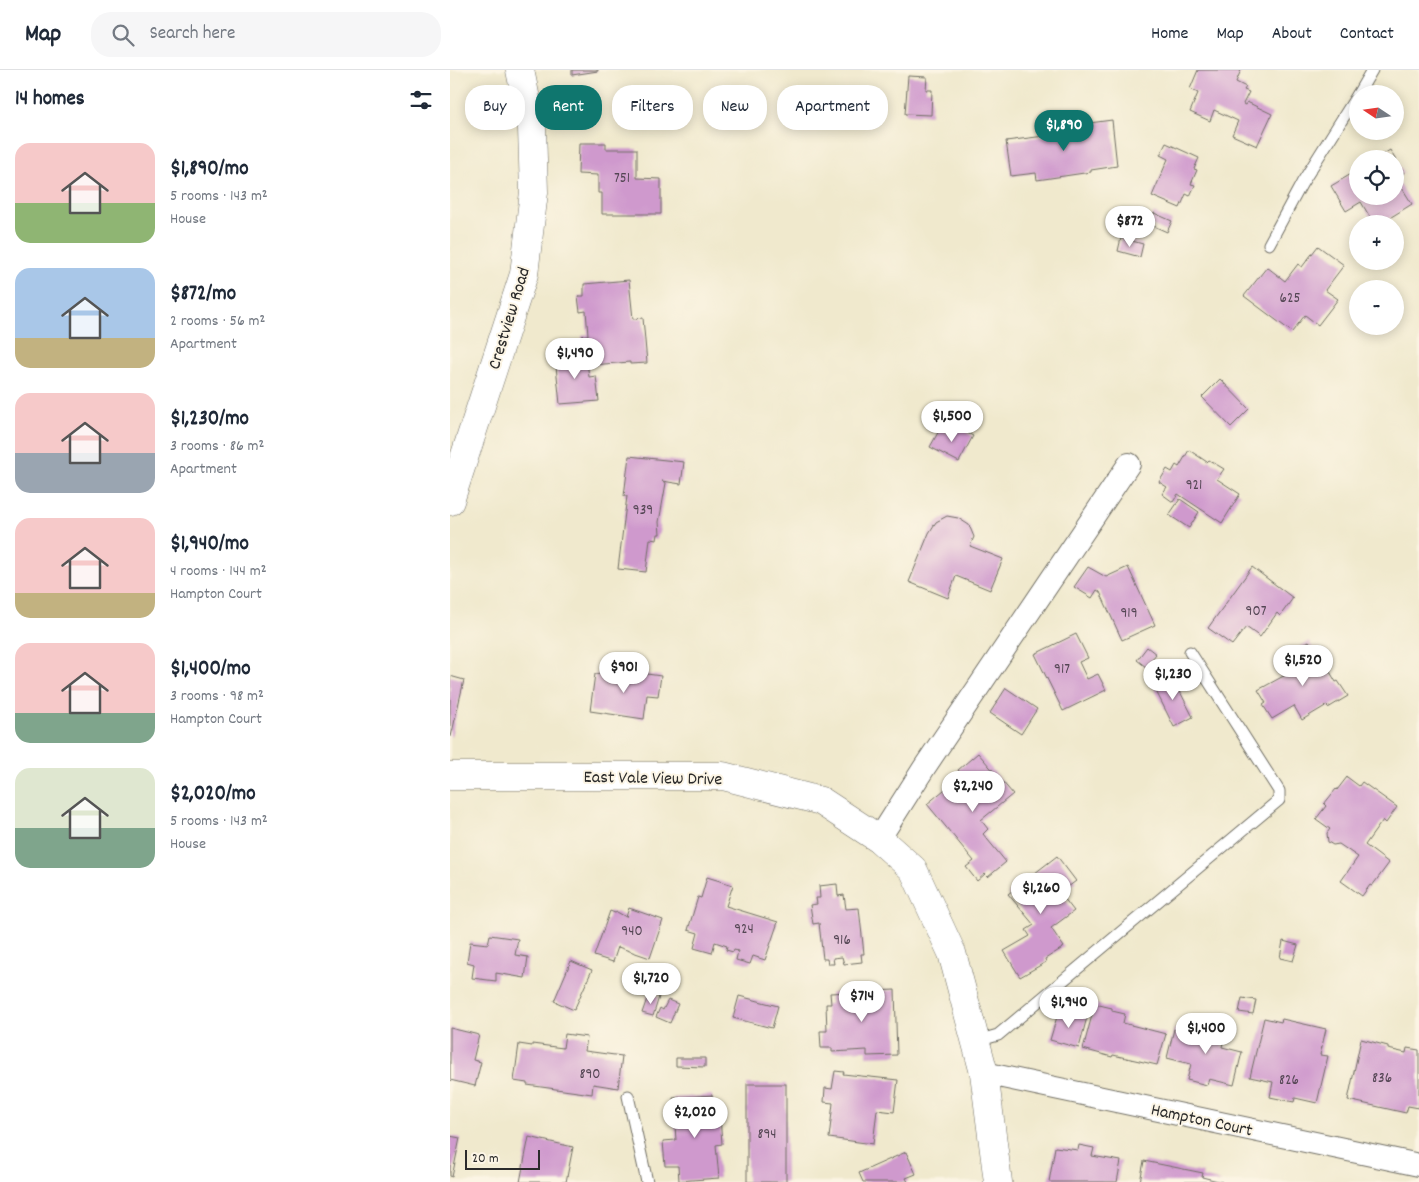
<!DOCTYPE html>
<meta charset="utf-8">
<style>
body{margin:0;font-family:Dekko,sans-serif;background:#f6f6f7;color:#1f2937;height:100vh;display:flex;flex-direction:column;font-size:19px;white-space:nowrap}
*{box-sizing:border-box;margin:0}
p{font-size:16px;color:#747a83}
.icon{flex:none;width:28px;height:28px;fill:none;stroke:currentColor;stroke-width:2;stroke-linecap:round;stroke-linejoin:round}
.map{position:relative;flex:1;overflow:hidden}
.details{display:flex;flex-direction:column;background:#fff;width:450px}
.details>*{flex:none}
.hud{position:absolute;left:15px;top:15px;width:475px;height:45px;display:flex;gap:10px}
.needle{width:32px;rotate:283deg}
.tools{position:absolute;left:899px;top:15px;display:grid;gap:10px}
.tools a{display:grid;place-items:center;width:55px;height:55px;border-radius:50%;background:#fff;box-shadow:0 2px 12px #0003;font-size:25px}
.scale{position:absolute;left:15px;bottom:12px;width:75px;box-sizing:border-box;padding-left:5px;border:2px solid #2b2b2b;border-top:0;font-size:14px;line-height:18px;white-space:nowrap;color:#2b2b2b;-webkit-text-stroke:4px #fcf5e5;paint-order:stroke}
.price{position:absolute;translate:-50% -42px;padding:0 11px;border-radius:18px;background:#fff;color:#222;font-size:16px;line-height:32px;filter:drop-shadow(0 1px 2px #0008)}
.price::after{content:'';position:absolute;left:50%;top:30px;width:15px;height:11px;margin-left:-8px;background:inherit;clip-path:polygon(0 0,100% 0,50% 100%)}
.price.on{background:#0f766e;color:#fff}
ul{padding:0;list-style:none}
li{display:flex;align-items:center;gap:15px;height:125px;padding:0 15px}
li span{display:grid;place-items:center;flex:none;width:140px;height:100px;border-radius:15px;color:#555}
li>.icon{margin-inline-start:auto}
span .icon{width:60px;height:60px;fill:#fffc;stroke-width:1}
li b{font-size:21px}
h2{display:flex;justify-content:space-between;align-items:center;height:60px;padding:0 15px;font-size:21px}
.pill{padding:0 18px;border-radius:20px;background:#fff;box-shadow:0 2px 12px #0003;font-size:18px;line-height:45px}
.pill.on{background:#0f766e;color:#fff}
header{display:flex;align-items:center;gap:30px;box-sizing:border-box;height:70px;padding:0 25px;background:#fff;border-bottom:1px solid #e0e1e3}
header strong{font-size:24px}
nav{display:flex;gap:28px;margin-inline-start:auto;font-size:18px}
.search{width:350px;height:45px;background:#f6f6f7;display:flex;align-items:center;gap:12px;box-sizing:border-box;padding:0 18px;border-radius:20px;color:#747a83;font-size:19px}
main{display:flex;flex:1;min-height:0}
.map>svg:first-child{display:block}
.building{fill:#cf99cd}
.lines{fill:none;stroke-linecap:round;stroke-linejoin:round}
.service-casing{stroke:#706e64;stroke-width:13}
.minor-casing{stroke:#706e64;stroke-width:24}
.tertiary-casing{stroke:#706e64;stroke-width:29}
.service{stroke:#fff;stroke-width:11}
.minor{stroke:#fff;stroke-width:22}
.tertiary{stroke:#fff;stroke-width:28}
.labels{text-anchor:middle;stroke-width:4;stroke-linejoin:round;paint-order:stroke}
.number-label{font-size:15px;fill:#544654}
.street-label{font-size:18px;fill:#2b2b2b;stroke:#fcf5e5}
</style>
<header>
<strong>Map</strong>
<div class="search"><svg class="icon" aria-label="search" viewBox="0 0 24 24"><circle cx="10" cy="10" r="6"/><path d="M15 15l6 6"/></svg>Search here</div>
<nav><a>Home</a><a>Map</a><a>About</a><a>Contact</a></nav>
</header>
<main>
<section class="details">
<h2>14 homes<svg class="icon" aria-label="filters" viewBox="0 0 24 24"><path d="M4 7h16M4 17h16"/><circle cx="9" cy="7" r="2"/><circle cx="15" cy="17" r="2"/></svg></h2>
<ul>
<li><span style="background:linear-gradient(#f6c9c9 60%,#8fb573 0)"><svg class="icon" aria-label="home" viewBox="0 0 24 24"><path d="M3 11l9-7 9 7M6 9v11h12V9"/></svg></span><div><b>$1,890/mo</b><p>5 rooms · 143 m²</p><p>House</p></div></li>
<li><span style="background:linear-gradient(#a9c7e8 70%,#c2b280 0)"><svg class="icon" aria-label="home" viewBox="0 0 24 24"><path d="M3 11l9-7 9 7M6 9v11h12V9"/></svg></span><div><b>$872/mo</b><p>2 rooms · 56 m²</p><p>Apartment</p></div></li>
<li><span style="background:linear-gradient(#f6c9c9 60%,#9aa5b1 0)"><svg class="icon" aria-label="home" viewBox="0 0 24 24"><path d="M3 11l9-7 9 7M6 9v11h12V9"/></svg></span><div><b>$1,230/mo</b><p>3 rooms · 86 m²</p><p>Apartment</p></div></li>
<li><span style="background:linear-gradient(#f6c9c9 75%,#c2b280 0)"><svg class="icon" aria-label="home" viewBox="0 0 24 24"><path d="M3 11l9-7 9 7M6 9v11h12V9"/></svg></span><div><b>$1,940/mo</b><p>4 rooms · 144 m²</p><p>Hampton Court</p></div></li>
<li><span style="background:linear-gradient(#f6c9c9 70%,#7fa58c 0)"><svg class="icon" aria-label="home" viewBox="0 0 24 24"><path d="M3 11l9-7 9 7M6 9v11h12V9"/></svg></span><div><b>$1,400/mo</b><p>3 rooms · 98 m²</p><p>Hampton Court</p></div></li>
<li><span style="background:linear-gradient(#dfe7d0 60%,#7fa58c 0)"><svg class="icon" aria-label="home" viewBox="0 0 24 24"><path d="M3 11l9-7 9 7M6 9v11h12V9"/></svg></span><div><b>$2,020/mo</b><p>5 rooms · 143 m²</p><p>House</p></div></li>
</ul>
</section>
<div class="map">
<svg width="969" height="1112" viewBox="0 0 969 1112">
<rect width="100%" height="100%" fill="#fcf5e5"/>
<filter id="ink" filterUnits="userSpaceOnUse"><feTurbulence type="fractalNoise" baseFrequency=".02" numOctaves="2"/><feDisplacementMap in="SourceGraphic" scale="10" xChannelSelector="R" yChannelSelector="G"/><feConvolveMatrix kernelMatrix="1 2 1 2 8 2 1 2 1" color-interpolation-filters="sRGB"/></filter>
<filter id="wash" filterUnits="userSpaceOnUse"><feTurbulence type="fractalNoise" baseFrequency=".0096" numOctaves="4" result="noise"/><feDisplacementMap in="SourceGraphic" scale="20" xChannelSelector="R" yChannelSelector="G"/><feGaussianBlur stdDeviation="1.12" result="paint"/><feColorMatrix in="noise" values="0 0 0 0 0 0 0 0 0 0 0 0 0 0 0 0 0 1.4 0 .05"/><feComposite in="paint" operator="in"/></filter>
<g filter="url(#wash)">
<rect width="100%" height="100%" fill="#f0e9cd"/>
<g id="blocks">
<g class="building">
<path d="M122 0H148V1L122 5Z"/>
<path d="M748 0H791L786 12 796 17 794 20 799 22 793 34 795 35 797 32 822 44 807 76 782 65 788 51 764 40 760 51 740 42 748 23 740 19Z"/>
<path d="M458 6 477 7 476 20H482L481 45 455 44Z"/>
<path d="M201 29 203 44 186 46 185 31Z"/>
<path d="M662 50 667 96 641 100V102L587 110 586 103 561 106 556 71 633 61 632 54Z"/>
<path d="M129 73H156V79H187V108L211 109V144H152V123H148V105L128 104Z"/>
<path d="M716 73 749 88 744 99 747 100 741 114 745 115 740 126 736 124 730 138 702 126 718 89 710 85Z"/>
<path d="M940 80 945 89H925Z"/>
<path d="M945 89 954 103 946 108 962 134 930 154H924L911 132 896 141 881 116 908 100V126H945Z"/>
<path d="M704 143 722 151 717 162 699 154Z"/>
<path d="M671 168 693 174 690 187 668 181Z"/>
<path d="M868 176 894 195 875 220 888 229 868 255 855 245 842 262 794 226 817 197 835 211 848 194 852 197Z"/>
<path d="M179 210 183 249 193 248 197 293 180 294V292L141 295 140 281H133L132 266 138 265 136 241 130 242 128 226H134V214Z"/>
<path d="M136 284 139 307 146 306 149 331 110 334 105 287Z"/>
<path d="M770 309 799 339 781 357 752 327Z"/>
<path d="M507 357 523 366 509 392 480 377 490 359 502 365Z"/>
<path d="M739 380 757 392 759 390 774 399 767 409 790 424 772 453 728 424 723 432 712 424 717 417 709 412 717 399 722 402 726 395 729 397Z"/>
<path d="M179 386 234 392 231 414 212 411 216 413 209 452 210 464H208L207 470 200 469 196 502 168 499 177 426H174Z"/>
<path d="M730 429 749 442 739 458 719 445Z"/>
<path d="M497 446 508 448 519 455 524 467 520 476 553 489 540 520 506 506 498 528 459 512 479 463 486 452Z"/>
<path d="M638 497 656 507 678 497 705 555 672 570 650 522 647 520 642 528 624 517Z"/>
<path d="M802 497 843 528 830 546 827 543 810 567 796 557 782 575 758 558Z"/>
<path d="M626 564 638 588 629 592 637 609 648 604 656 620 613 641 585 584Z"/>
<path d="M859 571 868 586 870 585 886 612 888 611 898 626 878 638 877 635 852 650 844 636 822 649 813 635 816 633 808 620 850 597 841 582Z"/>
<path d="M697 577 706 584 696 597 687 590Z"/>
<path d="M183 602 211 606 208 626 197 625 194 649 140 641 145 604 181 607Z"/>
<path d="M0 606 14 610 1 667 0 666Z"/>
<path d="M722 606 743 647 724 657 703 615Z"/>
<path d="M556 618 587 639 571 664 540 643Z"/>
<path d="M528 683 563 724 531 750 538 759 533 764 556 792 538 807 535 804 527 811 516 797 524 791 477 734 511 706 527 726 532 722 529 718 525 721 508 700Z"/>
<path d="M897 707 909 716 912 712 947 737 936 753 933 750 915 775 939 793 922 816 920 815 912 826 891 811 908 787 889 774 883 775 878 772 877 763 880 759 866 749 876 736 874 734 886 719 887 720Z"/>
<path d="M607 786 626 811 610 823 624 841 601 858 614 877 595 889 596 892 570 907 554 881 580 866 576 860 584 855 558 824Z"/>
<path d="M257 807 283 815 276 836 328 852 315 890 303 886 300 894 286 890 288 881 284 880 283 882 276 880 277 876 265 872 262 883 244 878 248 863 238 860 248 827 251 828Z"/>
<path d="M387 814 388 826 394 825 396 839 409 838 414 884H411L412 892 394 894 392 887 383 888 384 894H378L377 889H373L369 853 363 854 360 835 367 834 366 828H370L369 816Z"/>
<path d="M179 838 213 850 200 888 168 877 163 892 144 886 160 841 165 843 167 842 176 847Z"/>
<path d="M40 865 68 869 65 885 78 887 75 908 46 903V911L22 908 24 894 17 892 20 872 38 874Z"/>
<path d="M833 871 848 875 843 891 830 888Z"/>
<path d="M121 891 142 900 124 940 104 931Z"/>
<path d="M445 920 447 985 417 986V980L382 982V978H371L370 961H377L376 934H381L380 923Z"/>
<path d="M199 923 209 927 203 946 192 943Z"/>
<path d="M289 926 328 936 322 958 283 948Z"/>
<path d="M792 928 806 930 803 944 789 942Z"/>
<path d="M218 930 228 934 220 953 206 947 210 938 213 940Z"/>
<path d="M645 934 662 938V941L675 944 673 953 716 964 707 995 663 985 662 987 633 979Z"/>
<path d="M609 940 637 947 629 978 600 970Z"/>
<path d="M814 948 831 952 832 949 876 959 870 985 878 986 867 1033 845 1028 844 1032 820 1027 823 1012 800 1007Z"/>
<path d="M750 953 762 956 763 954 770 955 769 958 776 960 772 977 792 982 784 1015 759 1009 757 1015 737 1010 741 994 717 988 724 959 747 965Z"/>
<path d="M0 958 29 965 23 990 31 992 25 1016 0 1010Z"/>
<path d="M115 964 137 967 135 981 172 986 168 1018 143 1014 142 1024 77 1015V1013L64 1011 69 974 82 976V974L113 978Z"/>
<path d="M911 969 938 976V979L956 983 957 978 969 980V1038L958 1036 956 1043 898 1030Z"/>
<path d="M226 988H255V997L226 996Z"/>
<path d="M385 1001 394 1002 393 1004 448 1010 444 1042 427 1040 423 1074 379 1068 383 1033 374 1032 375 1018 382 1019Z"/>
<rect x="297" y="1014" width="39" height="98"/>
<path d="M262 1025 264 1046H270L272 1074 266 1075 269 1108 229 1111 228 1096H215L213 1071 226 1070 223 1028Z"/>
<path d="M0 1066 10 1068 2 1107 0 1106Z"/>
<path d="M79 1067 123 1077 116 1112H70Z"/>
<path d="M629 1075 644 1078 642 1086 671 1091 667 1112H599L605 1077 628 1080Z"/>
<path d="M456 1082 466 1104 456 1108 458 1112H413L409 1103Z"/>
<path d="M694 1091 753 1103 752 1107 772 1112H690Z"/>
</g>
</g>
</g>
<g filter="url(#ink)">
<use href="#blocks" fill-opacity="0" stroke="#706e64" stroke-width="1"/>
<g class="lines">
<defs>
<g id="service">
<path d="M908 24 922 0"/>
<path d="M819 174 852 113 908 24"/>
<path d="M527 971 548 965 829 730V721L740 582"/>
<path d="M178 1026 197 1112"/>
</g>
<g id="minor">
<path d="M429 769 474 698 679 394"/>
<path d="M534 1003 969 1095"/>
</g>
<g id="tertiary">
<path d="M0 431 74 204 84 122 82 58 70 0"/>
<path d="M0 706H273L371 731 429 769 463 799 502 883 534 1003 548 1112"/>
</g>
</defs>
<use href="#service" class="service-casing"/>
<use href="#minor" class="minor-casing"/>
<use href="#tertiary" class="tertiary-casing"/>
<use href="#service" class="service"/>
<use href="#minor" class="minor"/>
<use href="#tertiary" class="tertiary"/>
</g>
</g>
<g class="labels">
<g class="number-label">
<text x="172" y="112">751</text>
<text x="840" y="232">625</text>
<text x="744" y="419">921</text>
<text x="193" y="444">939</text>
<text x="806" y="545">907</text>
<text x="679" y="547">919</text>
<text x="612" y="603">917</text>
<text x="294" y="863">924</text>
<text x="182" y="865">940</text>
<text x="392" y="874">916</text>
<text x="140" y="1008">890</text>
<text x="932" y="1012">836</text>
<text x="839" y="1014">826</text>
<text x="317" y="1068">894</text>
</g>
<g class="street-label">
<text transform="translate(58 248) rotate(-73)" y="6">Crestview Road</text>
<text transform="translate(203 707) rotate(1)" y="6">East Vale View Drive</text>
<text transform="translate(752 1049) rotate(12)" y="6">Hampton Court</text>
</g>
</g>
</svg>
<div class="tools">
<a><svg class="needle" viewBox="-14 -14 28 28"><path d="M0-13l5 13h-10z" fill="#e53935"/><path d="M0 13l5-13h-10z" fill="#747a83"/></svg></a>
<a><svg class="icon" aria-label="locate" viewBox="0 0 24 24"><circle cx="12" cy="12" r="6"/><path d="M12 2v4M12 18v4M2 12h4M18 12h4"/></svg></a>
<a>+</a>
<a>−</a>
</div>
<div class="scale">20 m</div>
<b class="price on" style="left:614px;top:82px">$1,890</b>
<b class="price" style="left:680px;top:178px">$872</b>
<b class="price" style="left:125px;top:310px">$1,490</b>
<b class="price" style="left:502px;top:373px">$1,500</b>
<b class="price" style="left:853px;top:617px">$1,520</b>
<b class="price" style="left:174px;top:624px">$901</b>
<b class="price" style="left:723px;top:631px">$1,230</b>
<b class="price" style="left:523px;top:743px">$2,240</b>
<b class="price" style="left:591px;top:845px">$1,260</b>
<b class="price" style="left:201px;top:935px">$1,720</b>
<b class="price" style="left:412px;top:953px">$714</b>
<b class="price" style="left:619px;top:959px">$1,940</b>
<b class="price" style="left:756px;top:985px">$1,400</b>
<b class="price" style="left:245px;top:1069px">$2,020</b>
<div class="hud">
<a class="pill">Buy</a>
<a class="pill on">Rent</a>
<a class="pill">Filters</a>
<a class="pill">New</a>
<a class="pill">Apartment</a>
</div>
</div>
</main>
